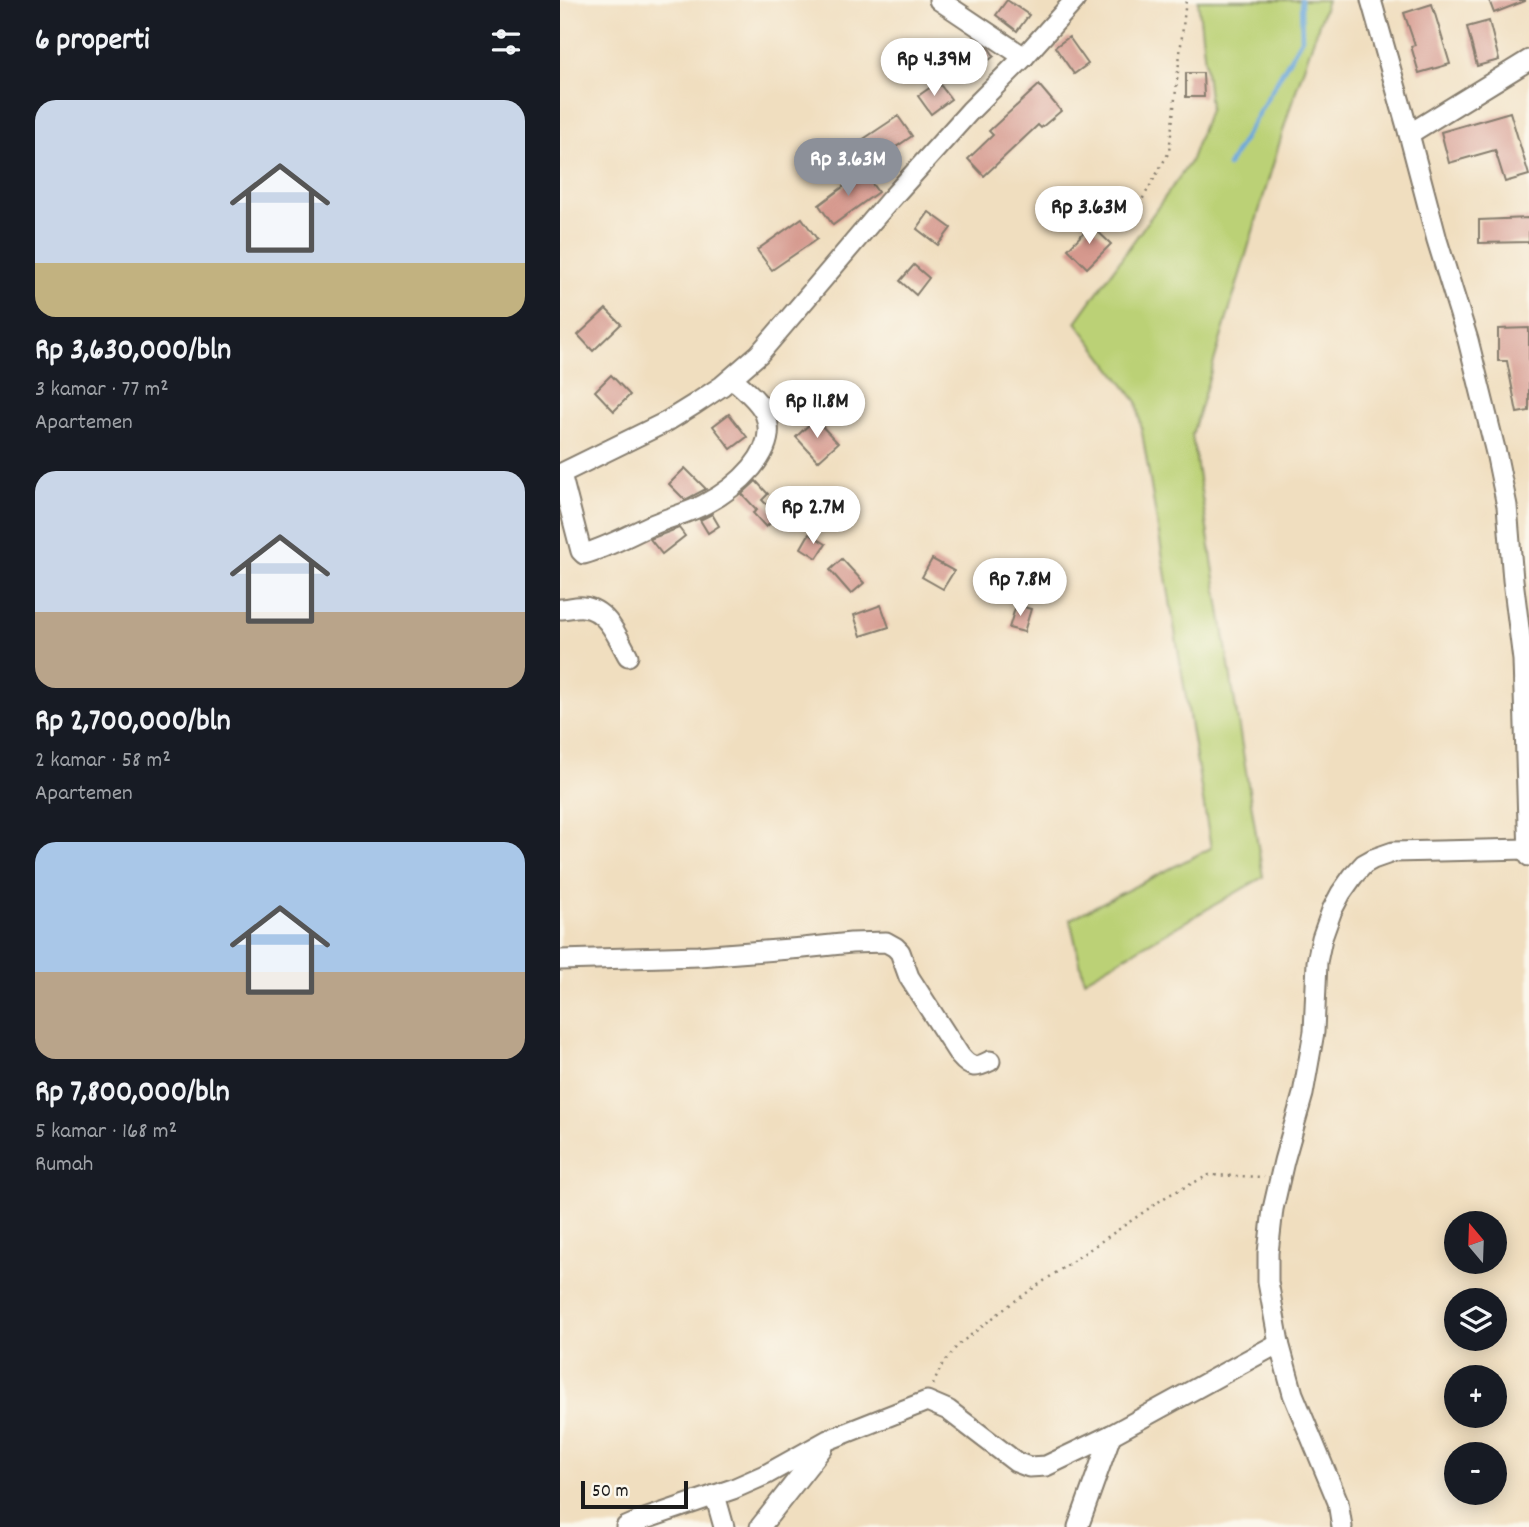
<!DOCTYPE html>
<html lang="id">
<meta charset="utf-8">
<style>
body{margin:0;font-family:Dekko,sans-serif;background:#242831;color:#f1f3f6;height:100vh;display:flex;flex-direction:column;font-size:26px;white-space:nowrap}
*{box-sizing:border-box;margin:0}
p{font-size:23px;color:#9ea1a6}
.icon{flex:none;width:38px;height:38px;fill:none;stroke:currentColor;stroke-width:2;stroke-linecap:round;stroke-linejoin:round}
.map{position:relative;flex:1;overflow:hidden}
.side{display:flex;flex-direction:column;background:#171b24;width:560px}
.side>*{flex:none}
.needle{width:46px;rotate:341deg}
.buttons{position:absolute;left:884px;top:1211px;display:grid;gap:14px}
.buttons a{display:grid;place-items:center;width:63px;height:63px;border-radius:50%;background:#171b24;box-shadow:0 4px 18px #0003;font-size:35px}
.scale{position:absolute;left:21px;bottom:18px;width:107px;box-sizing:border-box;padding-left:7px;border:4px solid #1c1c1c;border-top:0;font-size:19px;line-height:24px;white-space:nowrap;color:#1c1c1c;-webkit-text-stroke:5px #fbf7ec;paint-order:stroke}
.price{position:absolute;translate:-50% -60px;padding:0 16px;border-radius:24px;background:#fff;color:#222;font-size:23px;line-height:46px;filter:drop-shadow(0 2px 4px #0008)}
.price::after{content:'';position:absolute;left:50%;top:42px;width:21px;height:16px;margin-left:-10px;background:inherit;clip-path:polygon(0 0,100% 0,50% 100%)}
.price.on{background:#8c9099;color:#fff}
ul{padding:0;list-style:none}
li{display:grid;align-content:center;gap:14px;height:371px;padding:0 35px}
li span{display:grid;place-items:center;height:217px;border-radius:21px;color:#555}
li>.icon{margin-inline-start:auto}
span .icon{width:126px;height:126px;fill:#fffc;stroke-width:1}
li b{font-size:30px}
h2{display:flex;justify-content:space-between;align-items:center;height:84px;padding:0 35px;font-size:30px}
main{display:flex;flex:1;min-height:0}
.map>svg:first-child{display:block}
.green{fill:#bbd176;stroke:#6c7649;stroke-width:2}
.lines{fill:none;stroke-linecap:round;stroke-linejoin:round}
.stream{stroke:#6aa7dc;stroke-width:4.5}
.building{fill:#d5988d}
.minor-casing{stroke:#867d6e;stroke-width:23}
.path{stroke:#867d6e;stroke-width:2.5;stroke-dasharray:2 5;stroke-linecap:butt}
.minor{stroke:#fff;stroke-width:19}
</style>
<main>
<section class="side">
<h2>6 properti<svg class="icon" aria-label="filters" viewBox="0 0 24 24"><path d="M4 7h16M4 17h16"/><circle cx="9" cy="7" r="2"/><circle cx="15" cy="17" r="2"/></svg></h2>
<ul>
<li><span style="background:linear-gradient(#c9d6e8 75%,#c2b280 0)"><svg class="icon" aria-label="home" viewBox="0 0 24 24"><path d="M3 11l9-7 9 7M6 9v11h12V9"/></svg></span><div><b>Rp 3,630,000/bln</b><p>3 kamar · 77 m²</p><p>Apartemen</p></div></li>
<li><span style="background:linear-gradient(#c9d6e8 65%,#b9a48a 0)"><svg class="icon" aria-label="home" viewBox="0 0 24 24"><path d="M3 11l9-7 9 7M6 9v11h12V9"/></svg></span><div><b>Rp 2,700,000/bln</b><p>2 kamar · 58 m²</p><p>Apartemen</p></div></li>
<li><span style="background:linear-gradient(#a9c7e8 60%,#b9a48a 0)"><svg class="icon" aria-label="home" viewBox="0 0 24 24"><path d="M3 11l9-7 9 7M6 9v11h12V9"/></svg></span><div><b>Rp 7,800,000/bln</b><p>5 kamar · 168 m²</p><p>Rumah</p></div></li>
</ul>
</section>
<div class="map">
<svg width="969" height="1527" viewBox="0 0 969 1527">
<rect width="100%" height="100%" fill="#fbf7ec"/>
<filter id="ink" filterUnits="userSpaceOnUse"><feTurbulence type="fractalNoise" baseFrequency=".0143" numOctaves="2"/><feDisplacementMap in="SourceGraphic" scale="14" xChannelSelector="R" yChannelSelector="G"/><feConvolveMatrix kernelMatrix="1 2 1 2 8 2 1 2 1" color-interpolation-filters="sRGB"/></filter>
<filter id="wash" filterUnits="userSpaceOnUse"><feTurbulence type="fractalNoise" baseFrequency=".00686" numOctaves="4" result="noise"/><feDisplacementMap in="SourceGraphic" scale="28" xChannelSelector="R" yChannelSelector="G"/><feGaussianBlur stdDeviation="1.57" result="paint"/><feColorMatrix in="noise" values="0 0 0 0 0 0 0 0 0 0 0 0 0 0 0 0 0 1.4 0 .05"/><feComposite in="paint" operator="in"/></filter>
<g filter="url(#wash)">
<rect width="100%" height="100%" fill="#f0debf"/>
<path class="green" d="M638 0H767L730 108 632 435 703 877 524 980 510 919 651 848 577 402 516 322 630 162 650 107Z"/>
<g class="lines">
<path class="stream" d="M668 166 742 38 741 0"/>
</g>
<g id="blocks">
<g class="building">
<path d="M447 0 469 15 457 31 436 15Z"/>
<path d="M929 0H965V1L934 13Z"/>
<path d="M872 4 890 64 859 73 851 46 855 45 844 13Z"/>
<path d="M929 21 939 60 917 66 907 27Z"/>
<path d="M509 37 528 64 514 74 495 47Z"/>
<path d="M419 42 428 47 434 56 412 74 399 58Z"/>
<path d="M626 73H643L644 97H626Z"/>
<path d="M378 82 391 99 371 114 358 96Z"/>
<path d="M479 85 501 111 481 128 478 125 424 176 408 159 433 135 429 131Z"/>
<path d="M950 112 969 175 945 182 935 150 889 163 881 132Z"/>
<path d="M338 116 352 136 298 173 284 152Z"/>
<path d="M303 172 318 192 273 225 259 205Z"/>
<path d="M369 212 391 228 378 245 357 229Z"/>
<path d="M242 218 257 239 212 270 197 250Z"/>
<path d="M969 218V242L919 243V220Z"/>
<path d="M531 225 551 244 527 268 508 249Z"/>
<path d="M354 265 369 278 356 295 340 281Z"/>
<path d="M46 309 61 324 33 351 18 335Z"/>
<path d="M969 328V411L957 413 947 361H938V329Z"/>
<path d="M51 375 70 395 54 411 35 391Z"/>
<path d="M169 414 187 437 171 449 153 426Z"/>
<path d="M255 419 278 443 258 461 236 437Z"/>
<path d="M125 468 146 489 125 500 109 484Z"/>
<path d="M196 481 208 494 202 500 218 516 206 527 193 513 197 510 182 494Z"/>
<path d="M152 514 159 526 148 533 140 520Z"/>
<path d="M119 528 125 536 102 554 90 539Z"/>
<path d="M249 534 266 544 257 558 241 548Z"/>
<path d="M282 559 304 583 291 594 270 570Z"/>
<path d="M372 559 394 571 383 589 362 577Z"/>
<path d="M321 605 329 627 301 636 294 615Z"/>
<path d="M456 605 471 609 464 632 449 628Z"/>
</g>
</g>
</g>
<g filter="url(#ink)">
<use href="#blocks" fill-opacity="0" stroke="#867d6e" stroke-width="2"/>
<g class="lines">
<defs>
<g id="minor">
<path d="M379 0 464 57"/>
<path d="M811 0 849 134 877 240 908 340 937 457 947 506 953 580 963 660 969 856"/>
<path d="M849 134 969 60"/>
<path d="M0 474 106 422 135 404 162 386 199 354 330 200 410 111 464 57 515 0"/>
<path d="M1 474 21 551 24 554C48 547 71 534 94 524 110 517 129 513 145 504 174 489 221 452 205 414 199 400 183 388 172 378"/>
<path d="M0 609C8 609 16 606 23 607 47 609 58 638 68 656"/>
<path d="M0 960 139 956 243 948 291 943 326 942 335 947 340 952 349 977 400 1056C411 1069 416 1068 430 1061"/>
<path d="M155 1495 164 1527"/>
<path d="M66 1527 82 1520 173 1489 207 1474 268 1440 367 1401 388 1410 456 1462 469 1467 486 1466 551 1435 719 1343"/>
<path d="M200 1527 263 1447"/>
<path d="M518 1527 551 1435"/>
<path d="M782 1527 778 1502 733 1394 719 1343 708 1282V1253L713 1209 724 1161 743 1094 754 1032 757 962 762 938 772 910 781 893 793 876 804 864 813 859 833 852 968 849"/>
</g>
</defs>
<use href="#minor" class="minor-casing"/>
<g class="path">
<path d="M546 231 582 200 609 152 626 0"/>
<path d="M373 1385 381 1367 398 1345 452 1303 607 1196 649 1175 704 1177"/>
</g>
<use href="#minor" class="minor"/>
</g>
</g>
</svg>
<div class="buttons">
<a><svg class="needle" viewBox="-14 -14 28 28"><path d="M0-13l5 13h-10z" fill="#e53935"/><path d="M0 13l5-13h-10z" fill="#9ea1a6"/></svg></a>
<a><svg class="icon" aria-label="layers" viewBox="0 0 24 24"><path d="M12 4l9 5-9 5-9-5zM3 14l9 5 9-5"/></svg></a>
<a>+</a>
<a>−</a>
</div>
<div class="scale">50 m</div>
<b class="price" style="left:374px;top:98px">Rp 4.39M</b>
<b class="price on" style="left:288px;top:198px">Rp 3.63M</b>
<b class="price" style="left:529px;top:246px">Rp 3.63M</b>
<b class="price" style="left:257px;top:440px">Rp 11.8M</b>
<b class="price" style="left:253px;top:546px">Rp 2.7M</b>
<b class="price" style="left:460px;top:618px">Rp 7.8M</b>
</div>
</main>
